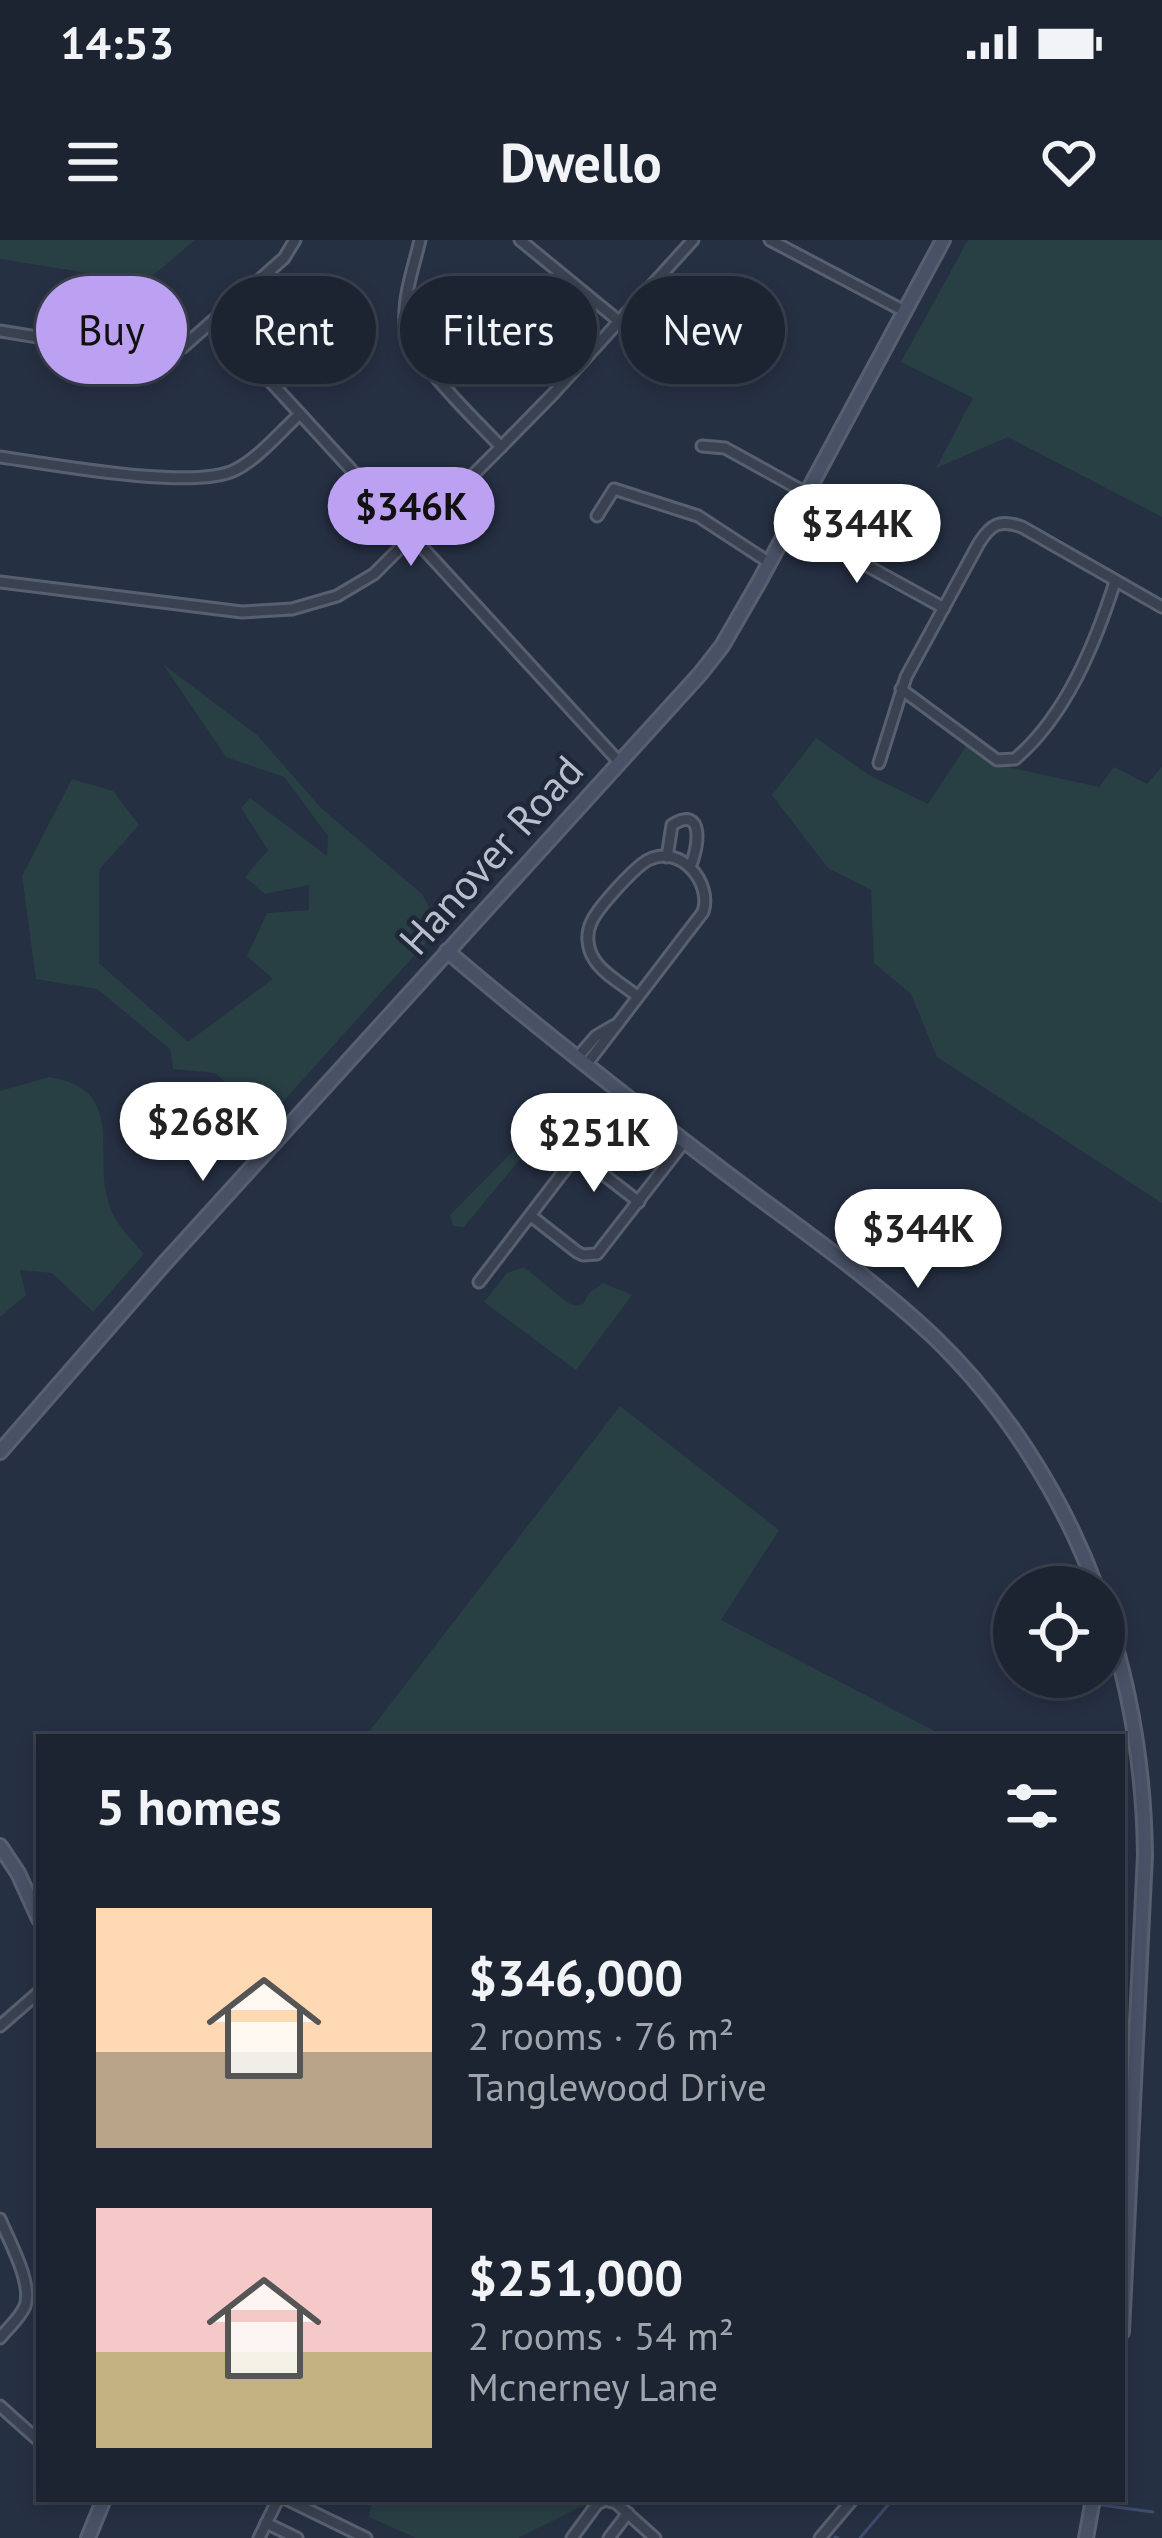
<!DOCTYPE html>
<meta charset="utf-8">
<style>
body{margin:0;font-family:"PT Sans",sans-serif;background:#29303e;color:#f1f3f6;height:100vh;display:flex;flex-direction:column;font-size:45px;white-space:nowrap}
*{box-sizing:border-box;margin:0}
p{font-size:39px;color:#a0a4ac}
.icon{flex:none;width:66px;height:66px;fill:none;stroke:currentColor;stroke-width:2;stroke-linecap:round;stroke-linejoin:round}
.map{position:relative;flex:1;overflow:hidden}
.sheet{position:absolute;left:36px;top:1494px;width:1089px;height:768px;display:flex;flex-direction:column;background:#1c2432;border-radius:0px;box-shadow:0 6px 18px #0003,0 0 0 3px #3a414d}
.sheet>*{flex:none}
.hud{position:absolute;left:36px;top:36px;width:1092px;height:108px;display:flex;gap:24px}
.tools{position:absolute;left:993px;top:1326px;display:grid;gap:24px}
.tools a{display:grid;place-items:center;width:132px;height:132px;border-radius:50%;background:#1c2432;box-shadow:0 6px 18px #0003,0 0 0 3px #3a414d;font-size:60px}
.price{position:absolute;translate:-50% -102px;padding:0 27px;border-radius:42px;background:#fff;color:#222;font-size:39px;line-height:78px;filter:drop-shadow(0 3px 6px #0008)}
.price::after{content:'';position:absolute;left:50%;top:72px;width:36px;height:27px;margin-left:-18px;background:inherit;clip-path:polygon(0 0,100% 0,50% 100%)}
.price.active{background:#bca0f2;color:#111}
ul{padding:0;list-style:none}
li{display:flex;align-items:center;gap:36px;height:300px;padding:0 60px}
li span{display:grid;place-items:center;flex:none;width:336px;height:240px;border-radius:0px;color:#555}
li>.icon{margin-inline-start:auto}
span .icon{width:144px;height:144px;fill:#fffc;stroke-width:1}
li b{font-size:51px}
h2{display:flex;justify-content:space-between;align-items:center;height:144px;padding:0 60px;font-size:51px}
.pill{padding:0 42px;border-radius:54px;background:#1c2432;box-shadow:0 6px 18px #0003,0 0 0 3px #3a414d;font-size:42px;line-height:108px}
.pill.active{background:#bca0f2;color:#111}
.status{display:flex;justify-content:space-between;align-items:center;height:84px;padding:0 60px;background:#1c2432;direction:ltr}
.status svg{height:33px;fill:currentColor}
header{display:flex;justify-content:space-between;align-items:center;height:156px;padding:0 60px;background:#1c2432;font-size:54px;font-weight:700}
.map>svg:first-child{display:block}
.green{fill:#283f44}
.lines{fill:none;stroke-linecap:round;stroke-linejoin:round}
.stream{stroke:#3b4c6c;stroke-width:3}
.street-casing{stroke:#586070;stroke-width:15}
.secondary-casing{stroke:#586070;stroke-width:18}
.street{stroke:#3a4252;stroke-width:9}
.secondary{stroke:#485166;stroke-width:12}
.labels{text-anchor:middle;stroke-width:9;stroke-linejoin:round;paint-order:stroke}
.street-label{font-size:42px;fill:#b7becc;stroke:#1f2738}
</style>
<div class="status"><b>14:53</b><svg viewBox="0 0 49 12"><path d="M0 12V9h3v3zM5 12V6h3v6zM10 12V3h3v9zM15 12V0h3v12zM26 1h20v11H26zM47 4h2v5h-2z"/></svg></div>
<header><svg class="icon" aria-label="menu" viewBox="0 0 24 24"><path d="M4 6h16M4 12h16M4 18h16"/></svg>Dwello<svg class="icon" aria-label="heart" viewBox="0 0 24 24"><path d="M12 20l-8-8c-3-5 5-10 8-4 3-6 11-1 8 4z"/></svg></header>
<div class="map">
<svg width="1162" height="2298" viewBox="0 0 1162 2298">
<rect width="100%" height="100%" fill="#263043"/>
<g class="green">
<path d="M0 0H195L145 42 0 19Z"/>
<path d="M968 0H1162V277L1008 197 936 228 973 158 901 122Z"/>
<path d="M163 424 257 495 321 568 422 654 440 687 280 865 243 861 216 833 173 829 170 809 97 749 36 739 22 636 72 539 113 551 139 585 99 630V723L188 802 273 739 247 716 267 673 309 670V645L265 654 245 637 268 610 241 568 250 558 327 616 328 596 284 537 226 517Z"/>
<path d="M816 498 869 535 928 564 970 500 1008 527 1099 547 1114 527 1147 544 1162 527V963L937 817 911 754 874 723 871 650 828 628 772 555Z"/>
<path d="M49 837C134 850 86 923 114 976 121 990 134 1002 144 1014L93 1072 52 1033 20 1030 26 1055 0 1077V851Z"/>
<path d="M563 856 569 860 464 987 453 986 450 975 536 888Z"/>
<path d="M524 1027 568 1063 577 1066 584 1063 589 1053 603 1043 632 1055 576 1130 484 1062 507 1033Z"/>
<path d="M620 1166 779 1290 721 1380 946 1497H365Z"/>
<path d="M372 2259H597L518 2298H416L369 2277Z"/>
</g>
<g class="lines">
<g class="stream">
<path d="M1024 2259 1079 2263"/>
<path d="M1101 2265 1153 2272"/>
<path d="M835 2297 838 2298"/>
<path d="M860 2298 893 2259"/>
</g>
<defs>
<g id="street">
<path d="M420 0C414 26 403 56 405 83 408 117 476 180 501 207"/>
<path d="M520 0 620 82"/>
<path d="M770 0 906 72"/>
<path d="M214 80 620 523"/>
<path d="M0 91 148 115 173 112 183 107 284 18 295 0"/>
<path d="M702 206 725 208 808 254"/>
<path d="M0 217C51 224 193 251 235 230 259 218 280 192 300 174"/>
<path d="M597 276 614 249 698 276 770 323"/>
<path d="M791 284 944 368"/>
<path d="M0 342 242 372 292 369 337 356 374 334 501 207 553 154 693 0"/>
<path d="M901 449 997 520 1015 519C1066 476 1095 404 1115 342"/>
<path d="M879 523 906 437 979 303C991 284 1000 279 1022 287L1162 367"/>
<path d="M667 617 672 585C706 564 698 610 690 627"/>
<path d="M577 818 596 796 615 785"/>
<path d="M586 825 703 672C713 643 680 603 648 620 635 627 597 668 591 683 586 694 587 708 594 719 603 734 624 745 637 756"/>
<path d="M577 914 639 962"/>
<path d="M531 976 577 1012 583 1015 597 1014 685 901"/>
<path d="M479 1042 623 854"/>
<path d="M0 1786 39 1752"/>
<path d="M0 1979C9 2001 33 2043 25 2066 20 2078 8 2088 0 2098"/>
<path d="M0 2166 39 2201"/>
<path d="M286 2259 366 2298"/>
<path d="M266 2283 297 2298"/>
<path d="M259 2298 278 2259"/>
<path d="M572 2298 597 2264 605 2260 616 2263 655 2298"/>
<path d="M609 2298 628 2273"/>
<path d="M820 2298 853 2259"/>
</g>
<g id="secondary">
<path d="M447 711C535 786 626 857 718 927 790 982 867 1034 933 1096 1004 1164 1062 1255 1096 1347"/>
<path d="M0 1212 163 1025 700 434 722 406 759 342 943 0"/>
<path d="M1104 1369C1131 1449 1144 1530 1145 1615L1122 2092"/>
<path d="M0 1606 18 1633 39 1679"/>
<path d="M88 2298 104 2259"/>
<path d="M1086 2298 1093 2259"/>
</g>
</defs>
<use href="#street" class="street-casing"/>
<use href="#secondary" class="secondary-casing"/>
<use href="#street" class="street"/>
<use href="#secondary" class="secondary"/>
</g>
<g class="labels">
<g class="street-label">
<text transform="translate(491 615) rotate(-48)" y="15">Hanover Road</text>
</g>
</g>
</svg>
<div class="tools">
<a><svg class="icon" aria-label="locate" viewBox="0 0 24 24"><circle cx="12" cy="12" r="6"/><path d="M12 2v4M12 18v4M2 12h4M18 12h4"/></svg></a>
</div>
<b class="price active" style="left:411px;top:329px">$346K</b>
<b class="price" style="left:857px;top:346px">$344K</b>
<b class="price" style="left:203px;top:944px">$268K</b>
<b class="price" style="left:594px;top:955px">$251K</b>
<b class="price" style="left:918px;top:1051px">$344K</b>
<div class="hud">
<a class="pill active">Buy</a>
<a class="pill">Rent</a>
<a class="pill">Filters</a>
<a class="pill">New</a>
</div>
<section class="sheet">
<h2>5 homes<svg class="icon" aria-label="filters" viewBox="0 0 24 24"><path d="M4 7h16M4 17h16"/><circle cx="9" cy="7" r="2"/><circle cx="15" cy="17" r="2"/></svg></h2>
<ul>
<li><span style="background:linear-gradient(#ffd9b3 60%,#b9a48a 0)"><svg class="icon" aria-label="home" viewBox="0 0 24 24"><path d="M3 11l9-7 9 7M6 9v11h12V9"/></svg></span><div><b>$346,000</b><p>2 rooms · 76 m²</p><p>Tanglewood Drive</p></div></li>
<li><span style="background:linear-gradient(#f6c9c9 60%,#c2b280 0)"><svg class="icon" aria-label="home" viewBox="0 0 24 24"><path d="M3 11l9-7 9 7M6 9v11h12V9"/></svg></span><div><b>$251,000</b><p>2 rooms · 54 m²</p><p>Mcnerney Lane</p></div></li>
</ul>
</section>
</div>
